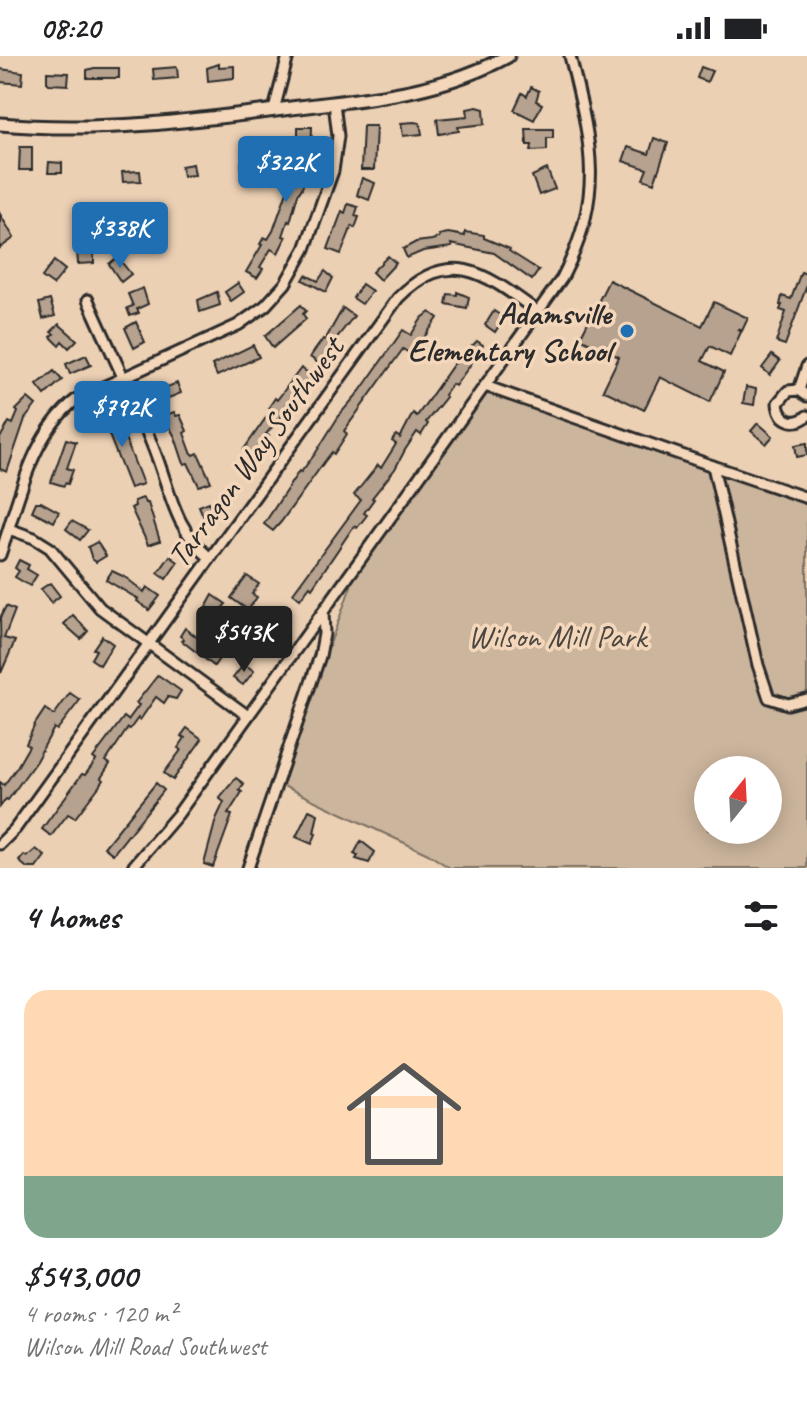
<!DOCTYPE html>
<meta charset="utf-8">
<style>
body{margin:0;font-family:Caveat,sans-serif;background:#f2f2f2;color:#202124;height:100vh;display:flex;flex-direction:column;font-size:30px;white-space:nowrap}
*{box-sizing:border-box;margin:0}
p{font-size:26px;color:#757577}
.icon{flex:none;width:44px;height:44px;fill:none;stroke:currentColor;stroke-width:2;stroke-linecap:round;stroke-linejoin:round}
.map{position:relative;height:812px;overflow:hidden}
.drawer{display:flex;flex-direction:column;background:#fff;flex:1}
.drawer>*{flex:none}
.needle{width:52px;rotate:18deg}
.fabs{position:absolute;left:694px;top:700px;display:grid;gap:16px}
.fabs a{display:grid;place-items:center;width:88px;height:88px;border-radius:50%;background:#fff;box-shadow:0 4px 20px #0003;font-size:40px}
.price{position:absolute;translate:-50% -68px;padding:0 18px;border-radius:8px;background:#1f6fb2;color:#fff;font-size:26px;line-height:52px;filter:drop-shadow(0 2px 4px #0008)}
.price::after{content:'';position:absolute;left:50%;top:48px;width:24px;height:18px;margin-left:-12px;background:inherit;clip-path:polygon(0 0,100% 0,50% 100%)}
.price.current{background:#222;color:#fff}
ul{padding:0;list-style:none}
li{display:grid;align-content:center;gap:16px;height:424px;padding:0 24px}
li span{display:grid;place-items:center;height:248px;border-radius:24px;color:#555}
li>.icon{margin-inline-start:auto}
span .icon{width:144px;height:144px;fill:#fffc;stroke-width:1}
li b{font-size:34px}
h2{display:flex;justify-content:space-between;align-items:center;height:96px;padding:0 24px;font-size:34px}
.status{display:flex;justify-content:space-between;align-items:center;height:56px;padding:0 40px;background:#fff;direction:ltr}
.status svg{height:22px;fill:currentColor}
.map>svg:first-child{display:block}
.green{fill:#ccb59d;stroke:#7c7064;stroke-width:2;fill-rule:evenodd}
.building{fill:#b6a28e;stroke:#2b2b2b;stroke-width:2}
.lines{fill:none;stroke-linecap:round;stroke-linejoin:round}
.minor-casing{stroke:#2b2b2b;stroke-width:15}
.tertiary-casing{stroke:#2b2b2b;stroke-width:17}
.minor{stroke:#f4d7ba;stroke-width:9}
.tertiary{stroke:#f4d7ba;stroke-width:11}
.poi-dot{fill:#1f6fb2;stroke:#f4d7ba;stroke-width:3}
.labels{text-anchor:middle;stroke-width:7;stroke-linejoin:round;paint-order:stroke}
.poi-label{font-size:32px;font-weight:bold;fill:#2b2b2b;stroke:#f4d7ba;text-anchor:end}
.street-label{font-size:32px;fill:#2b2b2b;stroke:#f4d7ba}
.park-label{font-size:32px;fill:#4b4742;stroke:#f4d7ba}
</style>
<div class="status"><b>08:20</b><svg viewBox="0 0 49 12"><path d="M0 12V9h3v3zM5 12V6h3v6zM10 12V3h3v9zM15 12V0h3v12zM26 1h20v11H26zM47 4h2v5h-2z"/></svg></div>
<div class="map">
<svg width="807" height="812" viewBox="0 0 807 812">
<rect width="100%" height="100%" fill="#ecd0b4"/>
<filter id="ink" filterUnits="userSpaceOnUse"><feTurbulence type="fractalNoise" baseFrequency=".0125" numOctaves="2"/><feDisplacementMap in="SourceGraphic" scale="16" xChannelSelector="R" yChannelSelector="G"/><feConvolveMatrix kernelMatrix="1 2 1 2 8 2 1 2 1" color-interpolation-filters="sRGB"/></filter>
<g filter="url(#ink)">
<path class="green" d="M487 326 807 440V812H450L428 798 279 728 359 508ZM708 714H768V774H708Z"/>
<g class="building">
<path d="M219 8V11L234 10V22L208 25 207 12Z"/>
<path d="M177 11 178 22 154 24 153 13Z"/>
<path d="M701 11 712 15 707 26 697 22Z"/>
<path d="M94 12H119V22H87V14Z"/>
<path d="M0 13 23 16 22 28 0 26Z"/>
<path d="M47 16 69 17 68 29 49 28 47 26Z"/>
<path d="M531 31 539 35 536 45 542 48 534 64 514 54 522 37 527 40Z"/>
<path d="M477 51 484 53 485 68 458 71 459 75 439 78 437 63 468 60 467 53Z"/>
<path d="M414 66 420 67 422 78 403 80 401 67Z"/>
<path d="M363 70H376L374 114H361Z"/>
<path d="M298 71H312L311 104 302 132 298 138 290 166 288 165 283 180 286 181 278 197 271 193 260 211 263 213 257 222 246 216 262 189 260 188 264 181 268 183 273 175 292 121 294 122 303 91H298Z"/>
<path d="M526 73H553V82H547V94L531 95 532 89H527Z"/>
<path d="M654 82 668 87 654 127 643 123 647 113 623 105 628 91 649 98Z"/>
<path d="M20 91H32V114H19Z"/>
<path d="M49 106 62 107V117H48Z"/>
<path d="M254 106 255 117 242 118 241 107Z"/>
<path d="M193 108 195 119 183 120 181 110Z"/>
<path d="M547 113 555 133 539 139 532 120Z"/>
<path d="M140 115 141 125 123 126 122 116Z"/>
<path d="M362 122 375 127 369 144 357 139Z"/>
<path d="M348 148 358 151 355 160 359 161 355 172 352 170 341 198 328 193 342 155 345 157Z"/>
<path d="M0 158 14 182 0 192Z"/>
<path d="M465 176 484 179V182L510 193 509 195 539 214 532 224 494 197 451 188 452 191 423 195 407 202 403 193 416 186 432 184 440 181 439 179 448 177 465 180Z"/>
<path d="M94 193V207L78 208 77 194Z"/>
<path d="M388 200 396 207 380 224 372 216Z"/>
<path d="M115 203H119L131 218 121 226 109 208Z"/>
<path d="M54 205 65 214 53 229 42 221Z"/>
<path d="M325 215 333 222 326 236 303 224 306 219 318 225Z"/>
<path d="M801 216 807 218V229L785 289 776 286 786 256 780 254 782 249H780L782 240 791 243Z"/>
<path d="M609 224 702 270 714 246 748 262 742 275 738 273 741 276 730 300 710 290 702 305 724 316 710 346 660 321 644 354 603 334 619 301 580 282Z"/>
<path d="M238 227 244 236 231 245 225 236Z"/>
<path d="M362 228 372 235 362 248 353 242Z"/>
<path d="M143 232 148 248 137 253 139 257 130 260 127 252 133 250 128 238Z"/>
<path d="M217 236 220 249 200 256 198 244Z"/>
<path d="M457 236 469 241 467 252 446 248 448 238 457 239Z"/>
<path d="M50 244 55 260 43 263 39 247Z"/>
<path d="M301 249 306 255 303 258 306 263 273 292 265 280Z"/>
<path d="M343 252 354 260 328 293 330 294 324 303 322 301 318 307 310 301 323 283 325 284Z"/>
<path d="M494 255 504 262 495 276 485 269Z"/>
<path d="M430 256 438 262 423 283 433 291 427 298 415 288 409 297 403 293 344 375 347 378 334 398 332 396 325 405 281 466 273 475 264 468 299 415 301 416 315 398 340 358 360 335 403 274 411 279 422 262Z"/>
<path d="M136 266 145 286 134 292 125 272Z"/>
<path d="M59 268 77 284 69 292 62 285 59 289 51 281 54 278 51 276Z"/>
<path d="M477 285 483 289 476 301 455 330 452 328 444 339 446 341 426 366 428 368 421 379 417 376 405 394 395 413 372 442 374 443 364 457 367 459 357 472 354 470 312 532 310 530 300 543 293 537 361 444 354 439 378 409 381 412 396 388 392 385 396 379 400 382 413 357 417 360 453 309Z"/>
<path d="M253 289 259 301 217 320 212 309Z"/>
<path d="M86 299 91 309 70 318 66 308Z"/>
<path d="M772 299 780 305 770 319 762 312Z"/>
<path d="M301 312 310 318 308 323 286 350 289 352 266 378 269 380 258 397 243 416 236 410 246 394 244 393 272 353 269 351 275 342 277 344Z"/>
<path d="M54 315 62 324 45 339 37 329Z"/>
<path d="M177 327 181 337 159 346 155 336Z"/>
<path d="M746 331 756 333 754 349 743 347Z"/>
<path d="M28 342 36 349 25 363 7 416 0 413V382L9 366 13 368 18 356 16 354Z"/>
<path d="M109 352 125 382 143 428 130 432 100 356Z"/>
<path d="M174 356 176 360 180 359 187 375 184 377 191 396 194 399 198 397 211 426 199 430 188 407 184 408 175 381 166 365 168 364 166 359Z"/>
<path d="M758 367 773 380 766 388 751 375Z"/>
<path d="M66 383 76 386 67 412 73 414 68 428 65 427 64 430 51 426Z"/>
<path d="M807 387V399L797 401 795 389Z"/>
<path d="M143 442 145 447H148L160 485 148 489 131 452 135 450 134 445Z"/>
<path d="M36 446H41L59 456 54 466 32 455Z"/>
<path d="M209 446 211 452 215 451 218 459 205 464 199 450Z"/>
<path d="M72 465 88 474 80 484 66 473Z"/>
<path d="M97 486 106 500 96 506 92 503 88 491Z"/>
<path d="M170 500 178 506 166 523 158 517Z"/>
<path d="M19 504 29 509 27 513 37 519 30 530 15 521 19 515 15 512Z"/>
<path d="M112 515 125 521 144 536 147 531 160 540 149 554 137 545 138 543 106 524Z"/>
<path d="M247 520 259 528 252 538 257 541 248 554 231 542Z"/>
<path d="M50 527 60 540 51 547 41 533Z"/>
<path d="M213 539 226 548 212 564 203 557Z"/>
<path d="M6 550 15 554 4 582 15 585 1 617 0 562Z"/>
<path d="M73 559 88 575 81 583 64 568Z"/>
<path d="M185 572 221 600 214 610 182 585 184 583 180 580Z"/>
<path d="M102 580 113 588 100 609 91 603 96 594 93 593Z"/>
<path d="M244 608 254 615 243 629 233 622Z"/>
<path d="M158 619 181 635 176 643 168 641 164 647 156 641 140 664 138 662 130 673 128 672 106 705 110 708 101 722 104 724 75 762 68 758 51 780 42 773 82 718 85 719 96 704 93 702 124 661 128 664 139 649 136 647Z"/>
<path d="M70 637 80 644 57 674 54 672 36 705 8 744 6 743 0 751V726L4 729 17 711 29 690 26 688 35 668 45 653 54 659Z"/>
<path d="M187 672 202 683 173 724 164 717 181 694 178 692 185 682 181 680Z"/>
<path d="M236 722 244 728 239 734 242 736 228 758 232 759 213 811 204 808 216 763 224 746 219 742Z"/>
<path d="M156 727 164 734 113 798 104 791Z"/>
<path d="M309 754 318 758 314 777 316 778 312 788 296 781Z"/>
<path d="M361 785 375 796 369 807 356 803 358 800 354 798Z"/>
<path d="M36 793 45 800 36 812H27L19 805 24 799 27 801Z"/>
</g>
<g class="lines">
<defs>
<g id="minor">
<path d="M274 54 288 0"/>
<path d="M88 244C110 294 135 344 155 396 171 437 174 472 210 502"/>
<path d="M485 330 713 410"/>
<path d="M799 334 807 310"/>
<path d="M807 340 799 334 788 335 778 347C779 364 794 371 807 360"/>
<path d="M807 442 713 410 758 609 769 642 788 648 807 643"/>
<path d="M9 473 34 482 50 492 100 552 248 660"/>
<path d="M0 499C19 445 30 379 77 343L238 269 265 250 285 228 305 193 333 115 338 80 334 47"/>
<path d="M0 788 15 773 398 242C451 188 488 220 538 256"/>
<path d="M132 812 178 758 562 222C606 139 591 86 570 0"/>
<path d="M248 812 320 600 324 578 323 556"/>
</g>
<path id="tertiary" d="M0 68C98 77 193 65 291 52 365 43 442 37 508 0"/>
</defs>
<use href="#minor" class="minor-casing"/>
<use href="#tertiary" class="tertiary-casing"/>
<use href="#minor" class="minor"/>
<use href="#tertiary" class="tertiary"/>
</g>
</g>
<circle class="poi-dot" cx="627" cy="275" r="8"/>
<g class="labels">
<g class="poi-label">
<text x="611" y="268">Adamsville<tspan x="611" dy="37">Elementary School</tspan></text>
</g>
<g class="street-label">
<text transform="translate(255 396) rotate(-54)" y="11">Tarragon Way Southwest</text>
</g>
<g class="park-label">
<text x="557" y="591">Wilson Mill Park</text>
</g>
</g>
</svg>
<div class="fabs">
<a><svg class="needle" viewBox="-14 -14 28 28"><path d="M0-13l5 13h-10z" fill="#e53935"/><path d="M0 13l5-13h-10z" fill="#757577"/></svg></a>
</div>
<b class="price" style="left:286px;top:148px">$322K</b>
<b class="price" style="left:120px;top:214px">$338K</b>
<b class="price" style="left:122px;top:393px">$792K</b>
<b class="price current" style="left:244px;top:618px">$543K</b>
</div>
<section class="drawer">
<h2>4 homes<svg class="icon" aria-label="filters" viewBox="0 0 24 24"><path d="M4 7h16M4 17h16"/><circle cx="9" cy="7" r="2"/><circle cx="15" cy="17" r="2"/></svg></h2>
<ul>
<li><span style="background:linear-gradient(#ffd9b3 75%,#7fa58c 0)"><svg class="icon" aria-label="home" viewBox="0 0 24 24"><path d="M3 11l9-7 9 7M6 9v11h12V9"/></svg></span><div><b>$543,000</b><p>4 rooms · 120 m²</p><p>Wilson Mill Road Southwest</p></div></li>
</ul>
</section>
